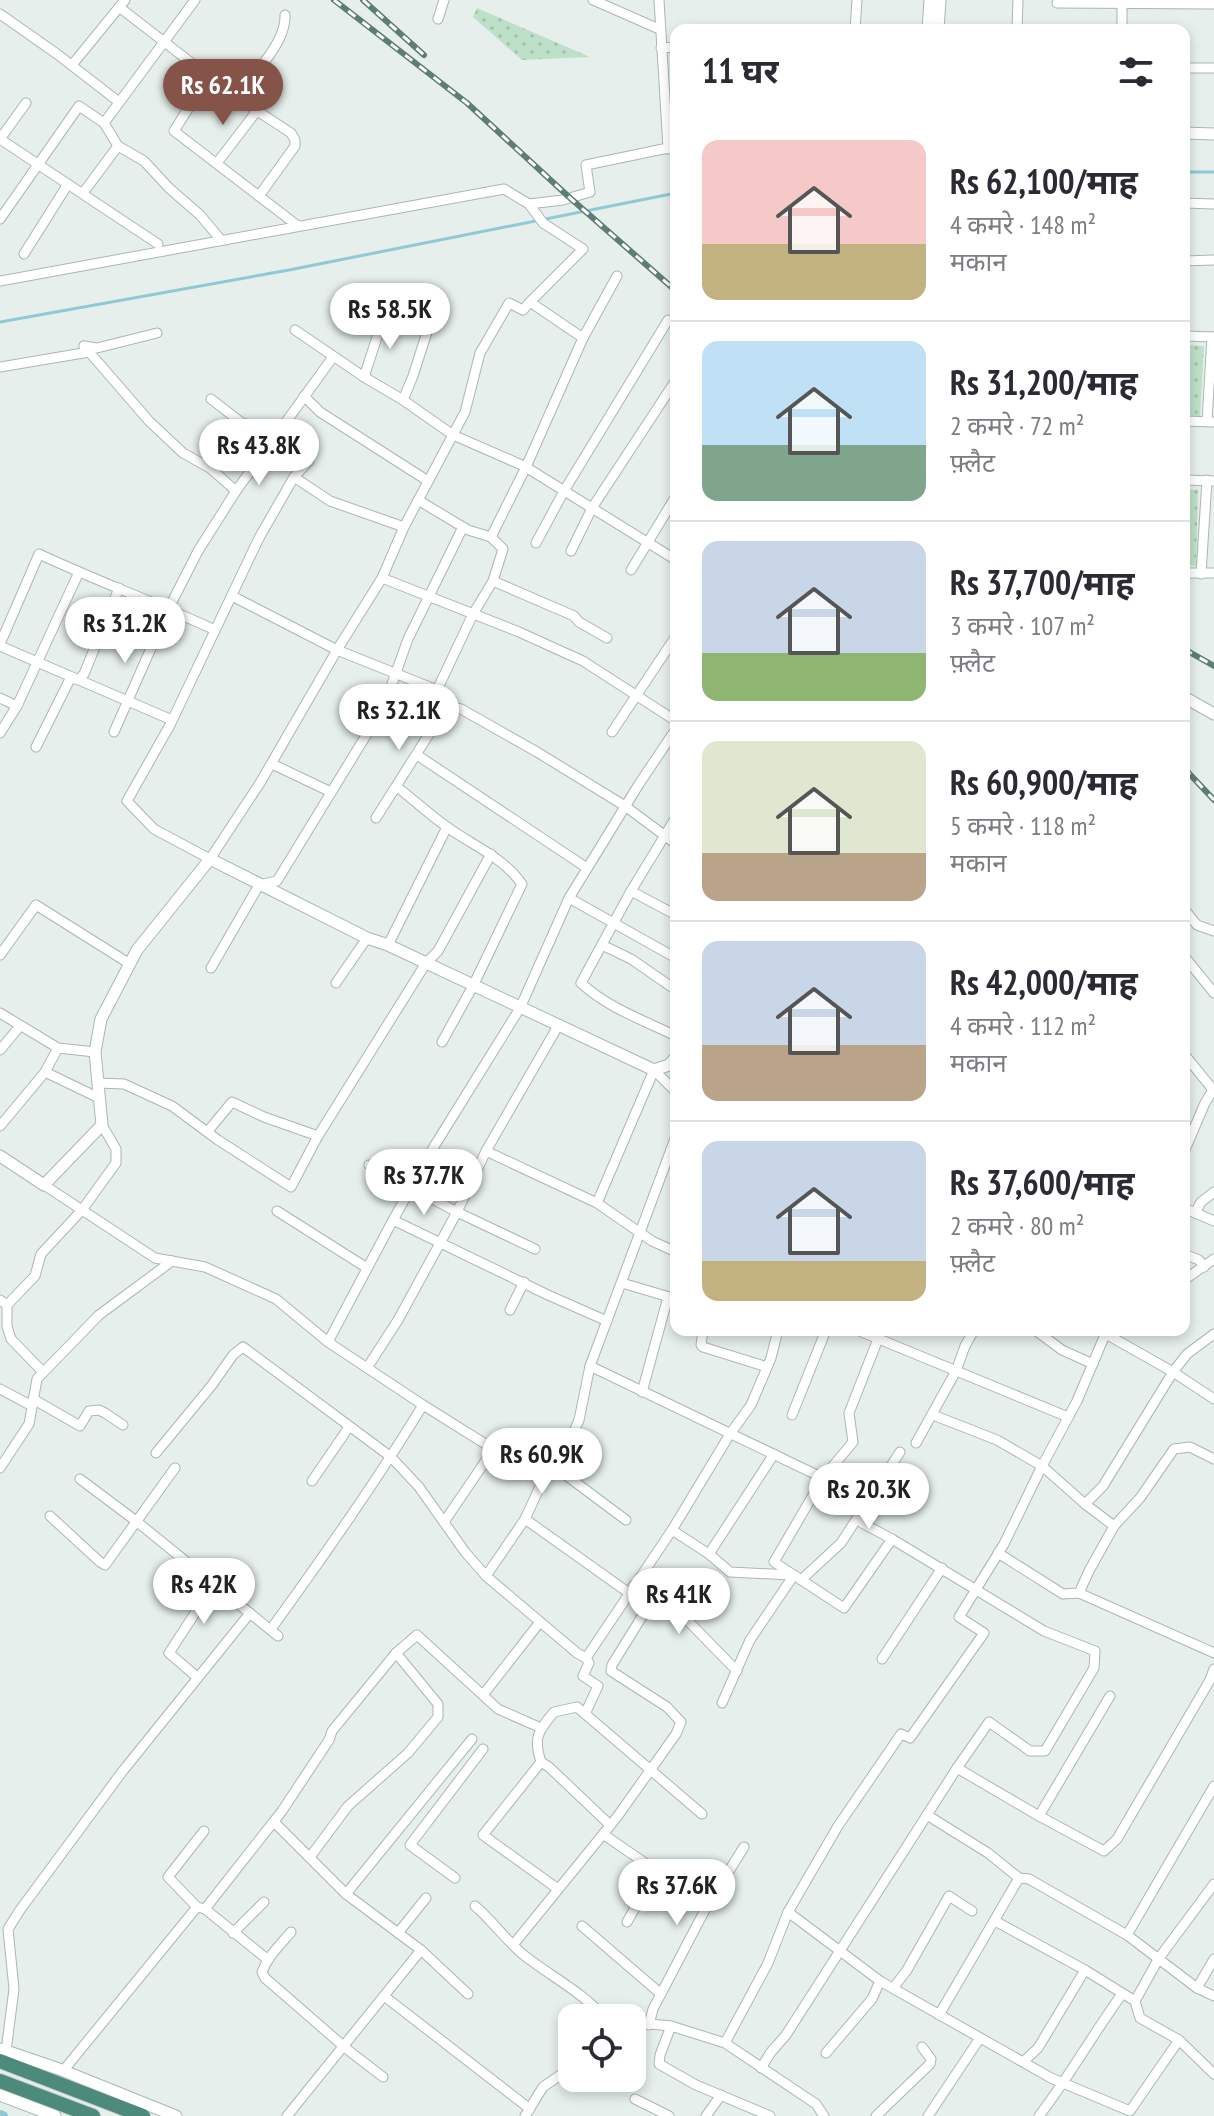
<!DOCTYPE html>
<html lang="hi">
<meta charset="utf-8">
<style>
body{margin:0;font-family:"PT Sans Narrow","Noto Sans Devanagari",sans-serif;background:#f2f2f3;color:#2b2b33;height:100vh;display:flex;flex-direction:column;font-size:30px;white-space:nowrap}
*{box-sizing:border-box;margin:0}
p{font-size:26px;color:#7c7c81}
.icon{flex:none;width:44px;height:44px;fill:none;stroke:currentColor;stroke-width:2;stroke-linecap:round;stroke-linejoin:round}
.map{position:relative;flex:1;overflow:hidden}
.side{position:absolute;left:670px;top:24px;width:520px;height:1312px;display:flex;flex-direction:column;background:#fff;border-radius:16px;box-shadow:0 4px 12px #0003}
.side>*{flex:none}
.controls{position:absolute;left:558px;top:2004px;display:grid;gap:16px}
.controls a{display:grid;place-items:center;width:88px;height:88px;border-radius:16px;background:#fff;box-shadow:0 4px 12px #0003;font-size:40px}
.price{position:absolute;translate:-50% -68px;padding:0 18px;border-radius:28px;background:#fff;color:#222;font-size:26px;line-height:52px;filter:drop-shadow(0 2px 4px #0008)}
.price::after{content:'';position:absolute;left:50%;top:48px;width:24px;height:18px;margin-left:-12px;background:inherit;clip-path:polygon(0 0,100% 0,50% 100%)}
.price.on{background:#855347;color:#fff}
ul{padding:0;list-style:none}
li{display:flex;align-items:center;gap:24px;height:200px;padding:0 32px}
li+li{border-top:2px solid #e1e1e2}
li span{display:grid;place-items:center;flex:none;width:224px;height:160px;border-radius:16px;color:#555}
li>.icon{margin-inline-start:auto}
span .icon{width:96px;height:96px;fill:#fffc;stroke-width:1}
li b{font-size:34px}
h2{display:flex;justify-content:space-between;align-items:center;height:96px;padding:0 32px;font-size:34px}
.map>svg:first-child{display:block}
.park{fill:url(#park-dots)}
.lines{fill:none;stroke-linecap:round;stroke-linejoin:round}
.stream{stroke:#8ec9d4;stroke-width:3}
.canal{stroke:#8ec9d4;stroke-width:10}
.minor-casing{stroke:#a8b8b2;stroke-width:11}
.tertiary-casing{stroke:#a8b8b2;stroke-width:13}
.trunk-casing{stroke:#c2cac8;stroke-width:16}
.minor{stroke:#fff;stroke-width:9}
.tertiary{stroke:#fff;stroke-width:11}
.trunk{stroke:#4c8a7c;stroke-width:14}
.rail-casing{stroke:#5f7d75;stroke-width:6}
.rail{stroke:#f7fbf9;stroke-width:3;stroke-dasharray:9;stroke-linecap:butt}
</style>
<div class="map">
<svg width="1214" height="2116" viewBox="0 0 1214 2116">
<defs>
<pattern id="park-dots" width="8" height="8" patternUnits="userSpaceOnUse" patternTransform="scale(2)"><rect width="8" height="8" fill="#bfe0c8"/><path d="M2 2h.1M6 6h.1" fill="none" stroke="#a4c1ad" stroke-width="1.8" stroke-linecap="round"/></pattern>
</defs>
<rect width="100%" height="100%" fill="#e6efeb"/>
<g class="park">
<path d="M477 8 590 57 522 60 473 17Z"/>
<path d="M1184 345 1204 346 1200 418 1184 417Z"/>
<path d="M1184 489 1198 490 1196 566 1184 565Z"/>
</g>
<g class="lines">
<g class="stream">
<path d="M1184 172H1214"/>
<path d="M0 322 289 270 676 193"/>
</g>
<path class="canal" d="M0 2115 3 2116"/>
<defs>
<g id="minor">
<path d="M593 0 659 29"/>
<path d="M1057 3 1214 4"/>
<path d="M119 7 233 95 291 133 295 140V146L259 196"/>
<path d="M0 14 57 54 119 102"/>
<path d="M438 19 444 0"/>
<path d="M855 30 857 0"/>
<path d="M1017 30 1018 0"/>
<path d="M1122 30V0"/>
<path d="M661 48 676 47"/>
<path d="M72 65 125 0"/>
<path d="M1184 68H1214"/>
<path d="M208 77 174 131 298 226"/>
<path d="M233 95C252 77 286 44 285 15"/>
<path d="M104 123 195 0"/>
<path d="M0 139 158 244"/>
<path d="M0 139 26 103"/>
<path d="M217 163 256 112"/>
<path d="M83 193 118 146"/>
<path d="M1184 203 1214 204"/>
<path d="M529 204 563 200 590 192 586 165 668 148 659 0"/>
<path d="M0 219 79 106 104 123 118 146 144 161 169 188 200 215 221 240"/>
<path d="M24 254 68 184"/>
<path d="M1184 261 1214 260"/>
<path d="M0 281 504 189 529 204 543 223 583 249 530 302 583 338 617 276"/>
<path d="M295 330 364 377 403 400 453 435 524 466 676 560"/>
<path d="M1184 336 1214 337"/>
<path d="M84 346 149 421 183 453 210 468 236 491"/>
<path d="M0 367 89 352 84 346 97 348 157 333"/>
<path d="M364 377 384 316"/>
<path d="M304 396 320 412 428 481"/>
<path d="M211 399 242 423C254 425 263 434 271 443"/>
<path d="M403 400 413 376 437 301"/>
<path d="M1184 421 1214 422"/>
<path d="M1207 421 1212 337"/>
<path d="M309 461 294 477 259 538 170 725 127 801 154 829 210 859 260 783 337 650 382 578 404 527 465 412 480 353 509 303 523 310 530 302"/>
<path d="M210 468 238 432 242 423"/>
<path d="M294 477 330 501 404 527"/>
<path d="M1184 480 1214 481"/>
<path d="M418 500 468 530 491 537 503 549 493 581 473 614 437 690"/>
<path d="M491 537 526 467 583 338"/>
<path d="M536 543 564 491 668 320"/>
<path d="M571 551 592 508 676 380"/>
<path d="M631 570 676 496"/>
<path d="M1184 573H1214"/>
<path d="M1201 574 1207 480"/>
<path d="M382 578 519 632 583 661 676 721"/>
<path d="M493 581 574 616 579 622 607 638"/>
<path d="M236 598 337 650 437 690 452 707 461 709 537 752 625 806 676 844"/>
<path d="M169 608 198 551 236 491 333 357"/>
<path d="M0 644 39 554C97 581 157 603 215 630"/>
<path d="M0 646 172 720"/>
<path d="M0 698 17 706"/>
<path d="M114 732 167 612"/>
<path d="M612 732 676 636"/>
<path d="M0 733 17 706 79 572"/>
<path d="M36 747 69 681 72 679H79L84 674 119 588"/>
<path d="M417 755 587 868"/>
<path d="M272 764 331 792"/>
<path d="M397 787C414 800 430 815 447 827 472 845 503 857 522 884L473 986 442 1042"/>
<path d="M676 817 631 891 581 983C608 1008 643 1020 676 1036"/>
<path d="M376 818 448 704"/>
<path d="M631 891 676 915"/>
<path d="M569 898 676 958"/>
<path d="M1184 909 1197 925 1214 931"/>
<path d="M388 945 447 827"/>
<path d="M602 945 631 959 676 990"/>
<path d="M0 955 36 905 130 964"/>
<path d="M1184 956 1214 993"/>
<path d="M211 968 259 885 277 881 384 706 408 639 463 527"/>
<path d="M336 983 367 938"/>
<path d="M0 1013 58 1048 95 1052"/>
<path d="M0 1050 20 1026"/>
<path d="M1184 1054 1214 1091"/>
<path d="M45 1072 99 1098"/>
<path d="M98 1083 124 1084 172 1106 218 1140 291 1187 318 1136 426 963 438 951 491 854"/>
<path d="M0 1126 45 1072 58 1048"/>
<path d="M208 1131 232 1102 264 1117 318 1136"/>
<path d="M676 1136 590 1366 823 1478 774 1562 844 1608 892 1539 1044 1631 1095 1651 1094 1668 1045 1751H1030L989 1722 957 1768 786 2035 771 2052 761 2068"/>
<path d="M486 1151 597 1203 652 1241 676 1252"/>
<path d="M1184 1152 1205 1103 1214 1088"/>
<path d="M369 1165 457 1212 535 1249"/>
<path d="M44 1185 155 1258 205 1267 276 1299 328 1342"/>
<path d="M597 1203 654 1070 676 1092"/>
<path d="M1184 1208 1214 1221"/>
<path d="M277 1211 367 1268"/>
<path d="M1195 1213 1201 1202 1214 1192"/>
<path d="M393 1220 548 1295 607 1321"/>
<path d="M1184 1254 1199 1260 1204 1267"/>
<path d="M1184 1280 1214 1259"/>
<path d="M622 1283 676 1299"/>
<path d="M0 1300 7 1305V1326L11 1339 43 1372"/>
<path d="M7 1305 35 1276 41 1254 82 1210 116 1163V1149L102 1125"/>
<path d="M510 1310 524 1282"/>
<path d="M703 1330 701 1345 703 1347 767 1367"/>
<path d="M857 1330 1068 1417"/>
<path d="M1035 1330 1062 1350 1093 1364"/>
<path d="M1106 1334 1173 1372 1214 1399"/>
<path d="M367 1368 398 1320 457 1212 486 1151 558 1026"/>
<path d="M0 1389 32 1406"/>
<path d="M642 1392 668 1297"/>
<path d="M33 1399 80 1426 89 1411 99 1410 105 1413 123 1425"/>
<path d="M423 1405 543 1480 561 1460 579 1420 590 1366"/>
<path d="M792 1415 826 1330"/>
<path d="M933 1415 997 1440 1042 1466 1085 1504 1114 1526"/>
<path d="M916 1443 956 1371 965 1346 974 1330"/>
<path d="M156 1453 212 1385 233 1355 243 1347 391 1457 419 1487 465 1552 486 1576 577 1653 586 1658 672 1530 730 1434 751 1405 771 1358 778 1330"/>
<path d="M555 1467 626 1520"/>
<path d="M0 1468 29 1424 37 1379 99 1315 172 1261"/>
<path d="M823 1478 853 1442 849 1413 878 1339"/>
<path d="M80 1479 136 1521 278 1636"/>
<path d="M312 1481 349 1427"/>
<path d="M1085 1504 1103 1486 1173 1372 1187 1354 1214 1334"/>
<path d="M50 1516 100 1562 105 1565 175 1468"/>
<path d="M525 1519 629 1593"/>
<path d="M444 1522 493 1450"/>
<path d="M862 1523 892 1539"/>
<path d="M672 1530 709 1554 730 1572 790 1575"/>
<path d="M998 1553 1063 1594 1079 1593 1214 1653"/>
<path d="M709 1554 774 1454"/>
<path d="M486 1576 525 1519 543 1480"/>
<path d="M801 1580 841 1543 900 1452"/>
<path d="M633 1586 667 1605 690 1623 737 1671"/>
<path d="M1079 1593 1089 1571 1114 1526 1140 1498 1174 1449 1190 1447 1214 1459"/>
<path d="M271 1629C324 1556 376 1482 423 1405L328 1342 393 1220 435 1145 520 1008 569 898 639 784 676 729"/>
<path d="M882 1659 942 1568"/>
<path d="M197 1677 169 1653 214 1584"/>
<path d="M483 1695 540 1622"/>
<path d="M722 1703 750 1640 794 1575"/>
<path d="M585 1714 598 1686 583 1676 589 1663 586 1658"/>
<path d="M541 1762C533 1738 538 1731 554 1712L577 1707 702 1814"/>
<path d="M957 1768 1039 1816 1104 1851 1117 1839 1210 1680 1214 1669"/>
<path d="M927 1815 988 1853 1019 1878 1029 1879 1127 1935 1197 1988 1214 1996"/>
<path d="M1039 1816 1110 1696"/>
<path d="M274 1822 346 1894 421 1950 468 1994"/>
<path d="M603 1834 707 1906"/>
<path d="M310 1857 348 1806 408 1753 438 1717V1704L396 1653"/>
<path d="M455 1878 410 1845 483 1749"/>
<path d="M558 1889 483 1835 541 1762 549 1767 610 1825"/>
<path d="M346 1894 472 1739"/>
<path d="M475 1906C493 1921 506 1941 525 1956 552 1977 582 1992 605 2018"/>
<path d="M197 1907 168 1877 204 1831"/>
<path d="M205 1909 267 1959"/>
<path d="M788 1912 838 1826 901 1734 910 1738 984 1633 959 1617 1004 1544 1042 1466 1077 1401 1107 1330"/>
<path d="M995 1921 1085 1970 1135 2001 1140 2018 1179 2040"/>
<path d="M627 1922 656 1871"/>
<path d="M582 1926 661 1994"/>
<path d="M291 1932C280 1945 268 1956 262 1972L265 1978 348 2050 383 2077"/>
<path d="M233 1933 264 1902"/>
<path d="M398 1933 426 1898"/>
<path d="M1127 1935 1214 1786"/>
<path d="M513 1945 617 1817 676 1734 681 1722 667 1707 611 1671 612 1665 654 1597"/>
<path d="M894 1987 907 1970 949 1896 972 1911"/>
<path d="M1197 1988 1214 1959"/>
<path d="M384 1996 530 2109"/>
<path d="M1135 2001 1159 1958 1214 1884"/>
<path d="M939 2015 1019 1878"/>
<path d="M649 2025 653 2009 707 1906 744 1847"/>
<path d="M632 2026 638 2023 671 2026 725 2043 768 1963 788 1912 880 1981 1051 2078 1130 2111 1179 2040 1214 2074"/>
<path d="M671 2026 660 2055 659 2064 696 2085 770 2116"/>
<path d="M725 2043 816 2104 824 2116"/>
<path d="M6 2051 14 1989 8 1929 20 1910 122 1772 250 1613"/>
<path d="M826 2053 872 1999 880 1981"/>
<path d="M1023 2062 1038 2048 1085 1970"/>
<path d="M63 2071 197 1907 205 1909 282 1811 329 1740 332 1731 396 1653 417 1635 498 1709 541 1728"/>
<path d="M635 2099 669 2116"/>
<path d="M287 2116 421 1950"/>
<path d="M525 2116 543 2087 572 2067"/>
<path d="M706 2116 721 2095"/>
<path d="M876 2116 930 2064 931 2059 922 2047"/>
<path d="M928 2116 980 2038"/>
<path d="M1039 2116C1069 2077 1093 2034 1122 1994"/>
</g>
<g id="tertiary">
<path d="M928 30 930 0"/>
<path d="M938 30 940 0"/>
<path d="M1184 133 1214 134"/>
<path d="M668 148 676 147"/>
<path d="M1184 697 1214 714"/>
<path d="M0 1156 44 1185 102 1125 95 1052 101 1019 137 950 210 859 367 938 388 945 654 1070 669 1065 676 1057"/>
<path d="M0 2049 59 2069 176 2116"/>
<path d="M0 2095 55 2116"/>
</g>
<g id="trunk">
<path d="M0 2061 143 2116"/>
<path d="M0 2081 93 2116"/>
</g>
</defs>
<use href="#minor" class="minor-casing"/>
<use href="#tertiary" class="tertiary-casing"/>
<use href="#trunk" class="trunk-casing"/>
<use href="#minor" class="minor"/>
<use href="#tertiary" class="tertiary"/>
<use href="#trunk" class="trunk"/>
<defs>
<g id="rail">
<path d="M334 0 467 103 569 197 676 291"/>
<path d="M363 0 424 55"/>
<path d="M1184 649 1214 666"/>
<path d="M1184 768 1214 800"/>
</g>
</defs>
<use href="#rail" class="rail-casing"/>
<use href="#rail" class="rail"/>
</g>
</svg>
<div class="controls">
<a><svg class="icon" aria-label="locate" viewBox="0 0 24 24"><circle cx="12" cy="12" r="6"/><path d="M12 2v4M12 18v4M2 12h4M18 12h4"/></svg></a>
</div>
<b class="price on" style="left:223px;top:127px">Rs 62.1K</b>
<b class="price" style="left:390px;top:351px">Rs 58.5K</b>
<b class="price" style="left:259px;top:487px">Rs 43.8K</b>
<b class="price" style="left:125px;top:665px">Rs 31.2K</b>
<b class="price" style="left:399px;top:752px">Rs 32.1K</b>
<b class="price" style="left:424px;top:1217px">Rs 37.7K</b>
<b class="price" style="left:542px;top:1496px">Rs 60.9K</b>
<b class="price" style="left:869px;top:1531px">Rs 20.3K</b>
<b class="price" style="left:204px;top:1626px">Rs 42K</b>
<b class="price" style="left:679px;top:1636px">Rs 41K</b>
<b class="price" style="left:677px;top:1927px">Rs 37.6K</b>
<section class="side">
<h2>11 घर<svg class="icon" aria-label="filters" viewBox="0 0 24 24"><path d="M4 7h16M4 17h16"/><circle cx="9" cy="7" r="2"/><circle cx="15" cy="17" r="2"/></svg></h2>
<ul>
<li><span style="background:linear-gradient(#f6c9c9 65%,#c2b280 0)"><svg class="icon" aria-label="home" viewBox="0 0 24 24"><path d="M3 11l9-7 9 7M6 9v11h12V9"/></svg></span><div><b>Rs 62,100/माह</b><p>4 कमरे · 148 m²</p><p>मकान</p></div></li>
<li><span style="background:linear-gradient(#bfe0f5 65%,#7fa58c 0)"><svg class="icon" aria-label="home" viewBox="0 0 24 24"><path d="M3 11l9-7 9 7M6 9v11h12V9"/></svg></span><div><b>Rs 31,200/माह</b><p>2 कमरे · 72 m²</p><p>फ़्लैट</p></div></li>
<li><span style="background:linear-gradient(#c9d6e8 70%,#8fb573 0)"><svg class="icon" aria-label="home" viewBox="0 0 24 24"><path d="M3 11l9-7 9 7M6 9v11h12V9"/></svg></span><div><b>Rs 37,700/माह</b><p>3 कमरे · 107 m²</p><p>फ़्लैट</p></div></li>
<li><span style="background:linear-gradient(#dfe7d0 70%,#b9a48a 0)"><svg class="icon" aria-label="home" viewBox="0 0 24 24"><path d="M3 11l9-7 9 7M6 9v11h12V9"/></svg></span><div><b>Rs 60,900/माह</b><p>5 कमरे · 118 m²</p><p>मकान</p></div></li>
<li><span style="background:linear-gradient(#c9d6e8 65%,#b9a48a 0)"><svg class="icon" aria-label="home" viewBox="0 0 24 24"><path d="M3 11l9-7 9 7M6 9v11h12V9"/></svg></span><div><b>Rs 42,000/माह</b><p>4 कमरे · 112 m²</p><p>मकान</p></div></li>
<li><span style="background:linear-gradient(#c9d6e8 75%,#c2b280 0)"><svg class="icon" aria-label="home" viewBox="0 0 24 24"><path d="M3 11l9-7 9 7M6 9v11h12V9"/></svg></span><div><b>Rs 37,600/माह</b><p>2 कमरे · 80 m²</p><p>फ़्लैट</p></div></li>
</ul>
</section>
</div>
